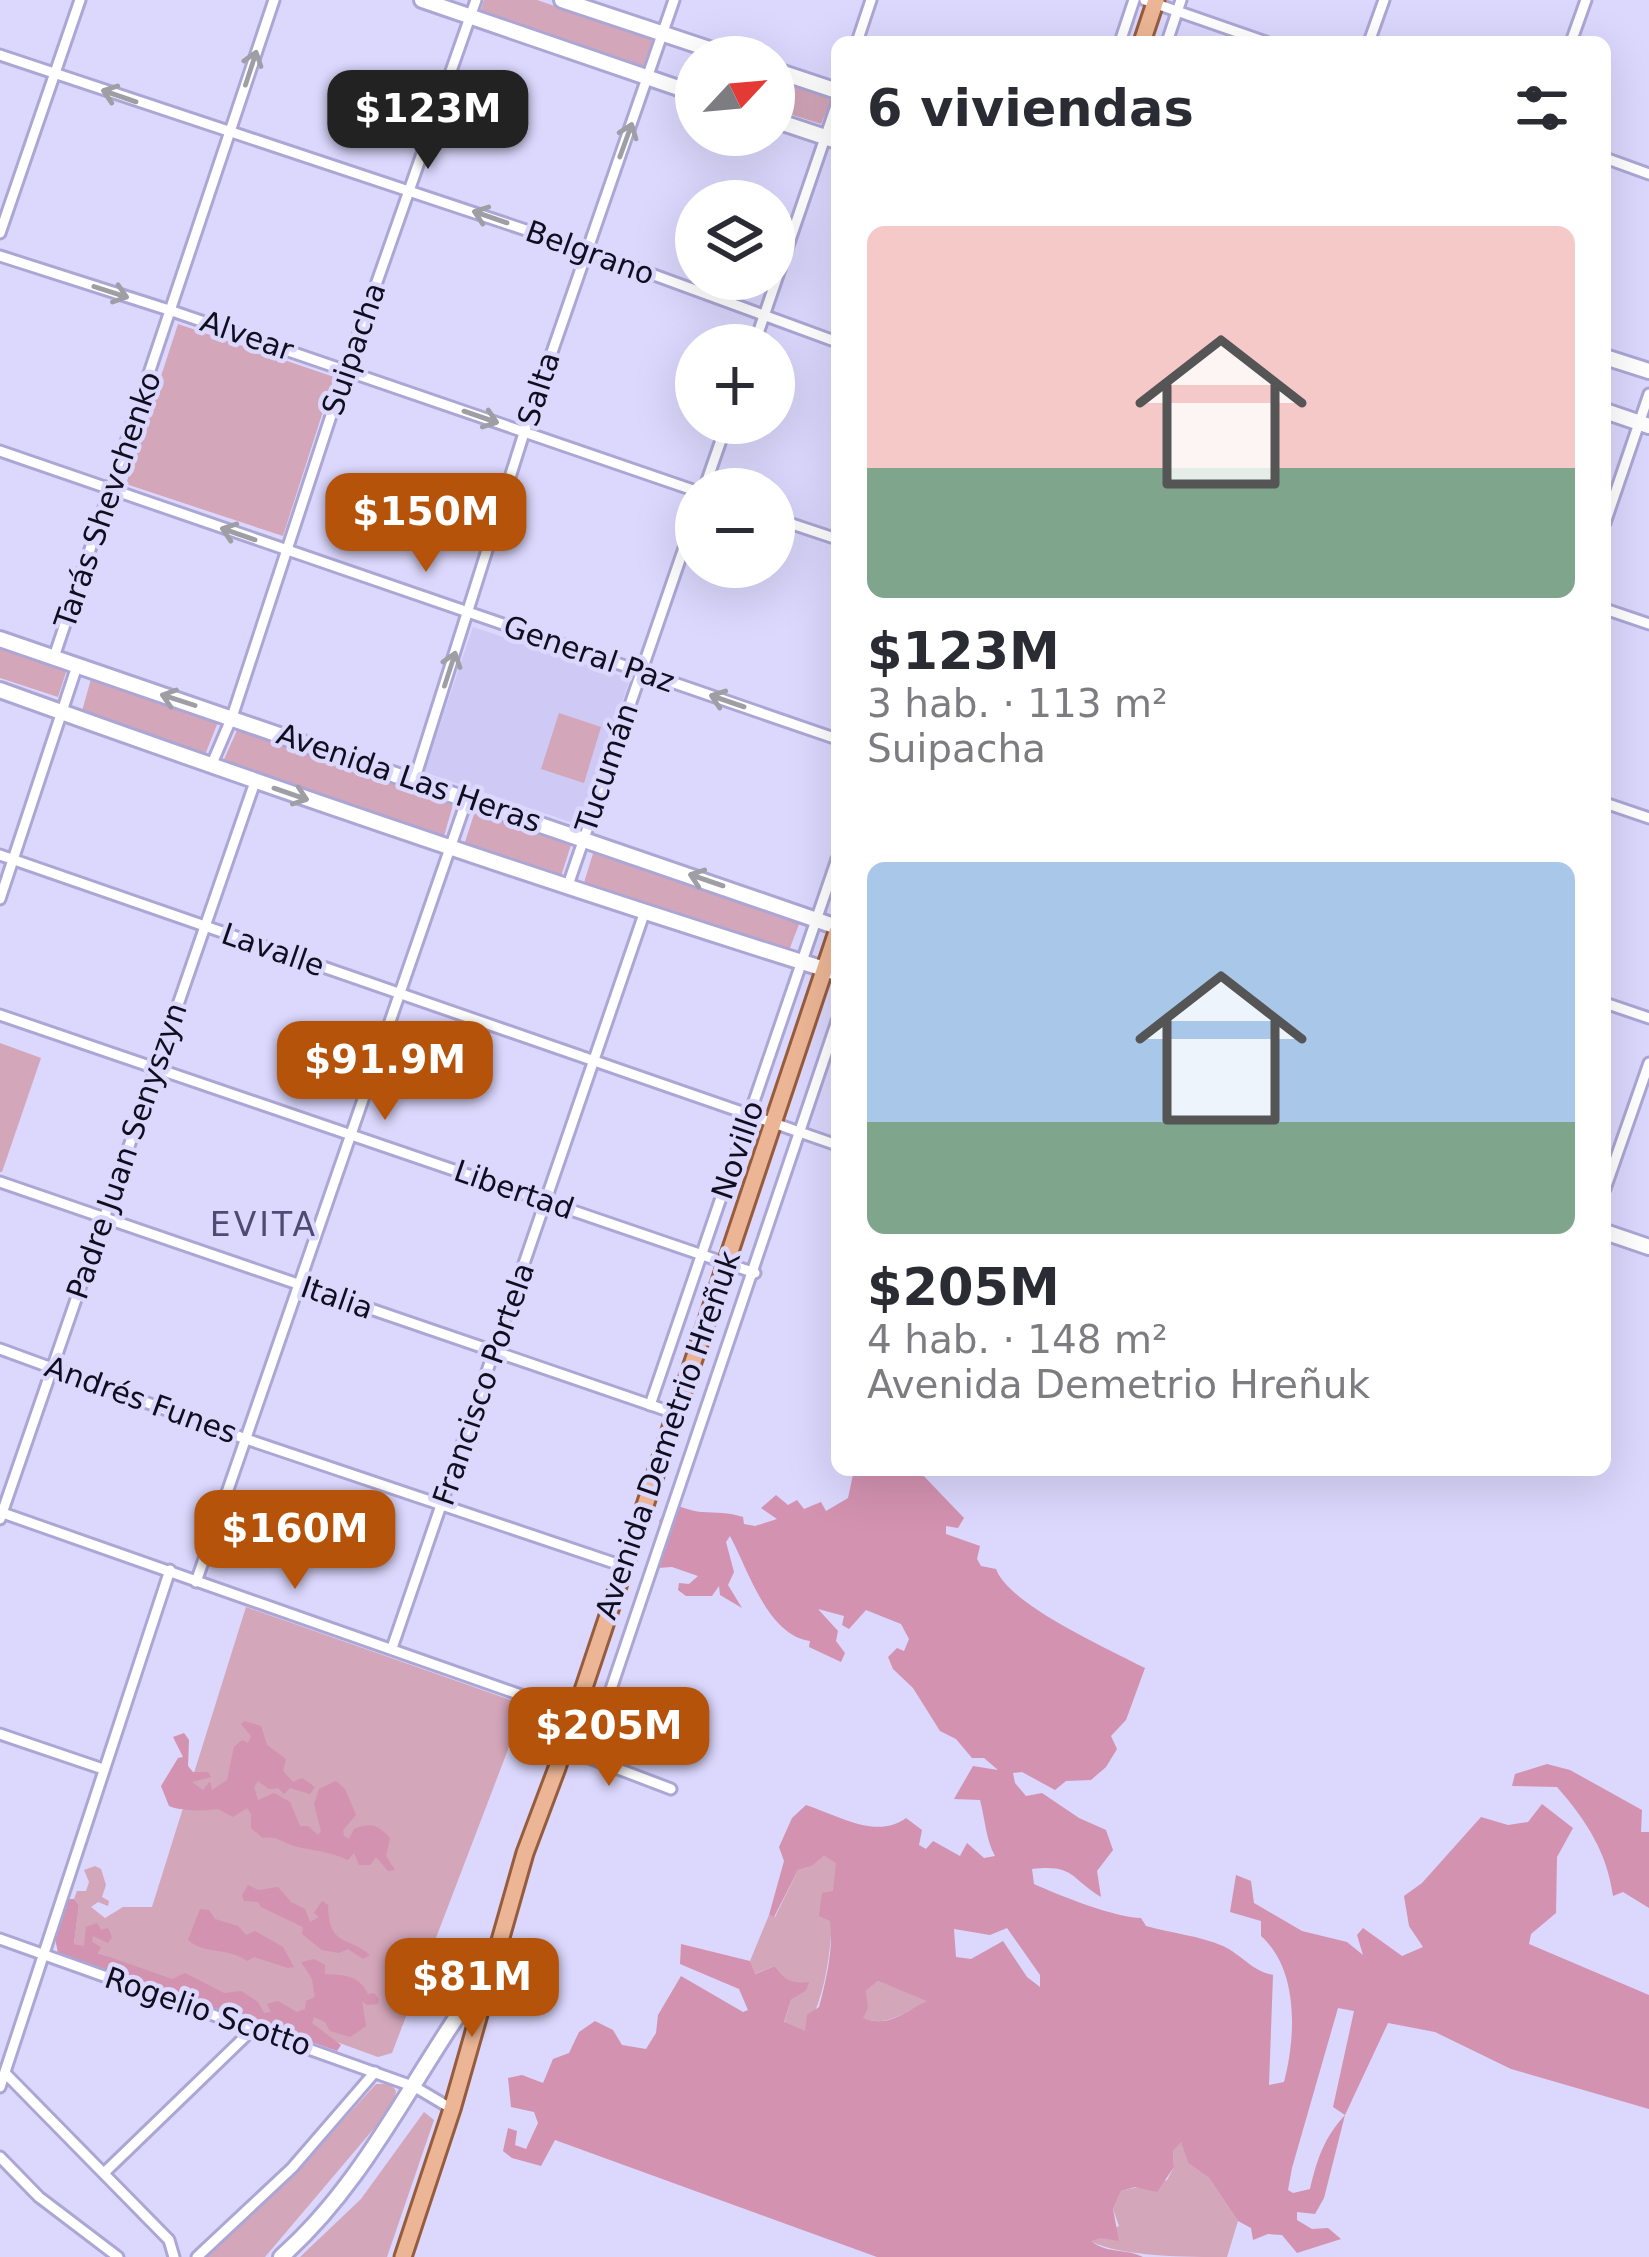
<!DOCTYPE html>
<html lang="es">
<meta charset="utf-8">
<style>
body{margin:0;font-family:"DejaVu Sans",sans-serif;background:#f7f7f7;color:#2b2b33;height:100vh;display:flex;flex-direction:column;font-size:45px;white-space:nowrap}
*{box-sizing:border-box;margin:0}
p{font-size:39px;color:#7c7c81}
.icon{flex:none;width:66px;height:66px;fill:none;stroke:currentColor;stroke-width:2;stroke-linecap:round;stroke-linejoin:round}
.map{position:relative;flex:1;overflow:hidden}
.panel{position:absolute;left:831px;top:36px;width:780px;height:1440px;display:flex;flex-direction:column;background:#fff;border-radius:18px;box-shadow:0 12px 48px #0002}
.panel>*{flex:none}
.needle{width:78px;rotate:64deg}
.controls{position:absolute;left:675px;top:36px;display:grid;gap:24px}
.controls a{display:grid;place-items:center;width:120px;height:120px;border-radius:50%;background:#fff;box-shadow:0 12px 48px #0002;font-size:60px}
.price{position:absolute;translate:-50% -102px;padding:0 27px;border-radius:24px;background:#b45309;color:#fff;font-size:39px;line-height:78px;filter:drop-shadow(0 3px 6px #0008)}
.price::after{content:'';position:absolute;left:50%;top:72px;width:36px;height:27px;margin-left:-18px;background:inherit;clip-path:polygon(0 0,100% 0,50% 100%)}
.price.current{background:#222;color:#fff}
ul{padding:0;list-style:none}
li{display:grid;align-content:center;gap:24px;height:636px;padding:0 36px}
li span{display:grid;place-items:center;height:372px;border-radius:18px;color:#555}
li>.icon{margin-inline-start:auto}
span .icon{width:216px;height:216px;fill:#fffc;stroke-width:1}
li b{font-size:51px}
h2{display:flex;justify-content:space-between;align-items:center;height:144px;padding:0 36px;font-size:51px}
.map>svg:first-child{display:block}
.built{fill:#cec9f5}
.green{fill:#d3a6b9}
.forest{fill:#d392b0;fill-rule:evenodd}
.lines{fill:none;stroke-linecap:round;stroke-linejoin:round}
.minor-casing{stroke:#aca6d5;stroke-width:15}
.secondary-casing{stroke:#aca6d5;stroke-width:20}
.primary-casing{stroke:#975c3e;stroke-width:21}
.minor{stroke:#fff;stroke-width:9}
.secondary{stroke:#fff;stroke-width:14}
.primary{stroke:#ecb696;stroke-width:15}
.oneway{stroke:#9f9ea5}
.labels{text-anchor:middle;stroke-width:9;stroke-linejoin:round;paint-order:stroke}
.street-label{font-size:30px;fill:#100d1e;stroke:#dbd7fd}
.neighbourhood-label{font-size:33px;letter-spacing:3px;fill:#504972;stroke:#dbd7fd}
</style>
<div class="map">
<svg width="1649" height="2257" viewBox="0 0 1649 2257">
<rect width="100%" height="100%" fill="#dbd7fd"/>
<path class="built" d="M473 627 630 679 579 825 424 772Z"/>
<g class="green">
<path d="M484 0H537L655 40 645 67 480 13Z"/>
<path d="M774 77 833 96 821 124 774 109Z"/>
<path d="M178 324 334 377 283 536 126 484Z"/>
<path d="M0 647 67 669 58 697 0 678Z"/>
<path d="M91 679 218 722 205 755 82 711Z"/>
<path d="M559 713 601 727 584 783 541 769Z"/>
<path d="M238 728 453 805 444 836 222 764Z"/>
<path d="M475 811 572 842 561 876 464 845Z"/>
<path d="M595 847 801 919 788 953 583 886Z"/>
<path d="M0 1043 41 1058 2 1172H0Z"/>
<path d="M246 1607 525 1705 392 2053 378 2057 133 1968 97 1952 91 1942 93 1936 112 1937 88 1935 84 1947 74 1944 79 1905 74 1899 77 1891H86L89 1882 84 1870 95 1866 101 1869 106 1885 102 1897 109 1901 108 1906 98 1902 91 1907 105 1918 123 1907H152Z"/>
<path d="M824 1856 837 1863C830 1920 835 1981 805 2032L784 2023 791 2000 806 1991 783 1978 775 1966 754 1974 750 1961 769 1915 775 1917 798 1870 812 1866Z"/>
<path d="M878 1981 929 2001C903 2011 890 2028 862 2018L867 2008 866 1991Z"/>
<path d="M376 2084H391L396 2091 393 2106 265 2257H204L292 2176Z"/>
<path d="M424 2112 434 2120 387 2257H300L361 2199Z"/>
<path d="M1181 2141 1188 2163 1209 2178 1238 2221 1227 2257C1189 2257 1121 2257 1090 2241L1119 2226 1113 2209 1121 2191 1167 2180 1174 2167 1173 2151Z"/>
</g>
<g class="forest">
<path d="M854 1470H918L964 1518 958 1528 946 1526V1534L980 1546 977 1559 981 1566 996 1569C1009 1605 1109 1649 1145 1668L1126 1720 1111 1736 1117 1749 1106 1767 1091 1780 1066 1781 1055 1790 1022 1772 1013 1773 1015 1783 1026 1796 1042 1793 1079 1818 1106 1830 1113 1850 1097 1871 1101 1897C1070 1878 1074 1864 1032 1869L1034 1884C1058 1895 1116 1918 1141 1918L1146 1926C1171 1933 1200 1936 1223 1946 1242 1955 1252 1971 1273 1975L1269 2085 1284 2082C1296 2036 1299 1970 1261 1936V1921L1230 1912 1236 1875 1251 1881 1254 1903 1302 1931 1347 1942 1363 1955 1357 1935 1363 1928 1402 1956 1423 1947 1409 1926 1404 1896 1422 1883 1481 1817 1508 1825 1528 1822 1542 1804 1573 1828 1557 1857 1556 1913 1531 1934 1529 1944 1649 1995V2109L1511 2069 1435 2032 1388 2023 1345 2115 1324 2198 1315 2214 1297 2212V2220L1312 2229 1328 2228 1341 2239 1297 2253 1282 2235 1268 2234 1253 2240 1251 2228 1238 2221 1209 2178 1188 2163 1181 2142 1173 2151 1174 2167 1157 2192 1135 2187 1121 2191 1113 2209 1119 2241 1101 2238 1091 2241C1107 2254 1125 2248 1143 2257H877L555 2140 541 2166 512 2158 503 2151 508 2128 517 2131 515 2145 526 2149 538 2123 534 2112 511 2107 508 2078 522 2075 543 2083 553 2059 569 2053 579 2032 595 2021 613 2030 622 2045 646 2049 656 2033 658 2015 681 1976 743 2012 748 2010 739 1989 680 1964 681 1944 750 1961 755 1974 775 1966C784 1980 791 1984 809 1982L806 1991 791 2000 784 2022 805 2031 807 2015 819 2007C826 1981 834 1947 830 1921L819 1916 822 1893 833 1891 836 1863 824 1856 812 1866 798 1870 774 1917 769 1915 784 1861 779 1847 792 1818 806 1805C837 1815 877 1840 906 1818L922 1830 919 1845 926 1849 933 1841 960 1856 967 1843 984 1858 995 1856C986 1840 985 1819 980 1800L954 1799 973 1766 998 1770 984 1758H972L956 1739 940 1731 913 1688 893 1669 888 1657 897 1648 904 1651 909 1639 901 1624 866 1610 849 1629 842 1625 844 1616 818 1609 838 1631 836 1641 845 1653 841 1662 809 1647 810 1641C767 1635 748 1569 730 1536L726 1542 734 1572 728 1585 742 1608 720 1595 719 1586 712 1596H686L678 1590 679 1583 689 1584 698 1576 672 1567 657 1568 650 1562 665 1533 659 1521 671 1504C680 1506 693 1512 702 1512 716 1513 728 1512 743 1517L744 1524 755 1526 777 1519 761 1508 776 1495 788 1505 797 1500 804 1509 821 1502 826 1511 848 1498ZM1007 1928 1040 1975V1987L1027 1977 1003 1941 971 1959 956 1957 954 1929 990 1935ZM878 1981 927 2001C903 2012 890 2028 863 2018L868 2008 866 1991ZM1338 2008 1354 2011 1333 2107 1345 2115C1324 2138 1317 2159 1310 2189L1293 2193 1288 2190 1292 2168Z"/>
<path d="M245 1721 261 1726 267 1745 286 1759 283 1771 293 1782 302 1778 315 1787 310 1794 290 1788 284 1794 278 1788 269 1789 258 1781 254 1787 258 1800 274 1793 290 1802 300 1826H308L318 1835 321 1831 314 1804 319 1789 336 1781 345 1789 356 1815 343 1830 344 1836 349 1839 354 1829C371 1822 378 1825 390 1838L386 1856 395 1870 388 1871 376 1857 370 1865H359L354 1853 348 1860C329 1851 314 1851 294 1846 281 1842 278 1836 263 1838L251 1828V1814L247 1808 233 1817 218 1809C206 1811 179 1811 169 1806L161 1786 178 1758 183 1757 173 1737 184 1733 189 1740 188 1766 193 1772H208L211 1777 192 1782 203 1790 210 1781 212 1790 227 1780 234 1747 242 1740 248 1743 251 1736 241 1724Z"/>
<path d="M1547 1764 1570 1770 1642 1810 1641 1832H1649V1908L1623 1892 1613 1896C1607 1852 1586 1820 1557 1787L1512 1786 1515 1774Z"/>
<path d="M248 1885 258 1890 278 1887 291 1902 305 1909 310 1922 319 1917 314 1913 322 1901 328 1905C329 1947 346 1935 370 1955L363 1959 348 1949 339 1953 322 1950 302 1934 303 1927 261 1907 258 1902 244 1901 242 1895Z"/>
<path d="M67 1899H74L79 1905 74 1944 84 1946 86 1927 97 1923 101 1930 108 1928 112 1937 108 1943 93 1936 92 1942 101 1947 98 1953 172 1979 185 1973 224 1993 241 1991 258 2002 264 2013 271 2012 267 2004 278 2001 297 2012 305 2009 306 2001 315 1997 312 1979 301 1962 314 1959 325 1965V1974C344 1975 359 1975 368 1994L374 1993 379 1999 378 2004 367 2005 362 2001 366 2026 350 2037 330 2031 325 2022 314 2017 312 2023 341 2045 337 2051 58 1953 54 1933Z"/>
<path d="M200 1909 209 1910 215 1919 238 1926 246 1935 255 1931 283 1947 294 1967 288 1968 254 1957 247 1961C229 1947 205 1955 188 1940Z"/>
</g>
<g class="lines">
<defs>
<g id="minor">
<path d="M1145 0 1266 42"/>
<path d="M857 42 871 0"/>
<path d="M1120 42 1134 0"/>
<path d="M1167 42 1181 0"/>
<path d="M1369 42 1384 0"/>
<path d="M1571 42 1586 0"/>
<path d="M0 55 586 250 837 342"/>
<path d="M1605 158 1649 174"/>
<path d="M0 233 80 0"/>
<path d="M0 256 172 311 696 491"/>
<path d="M754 345 837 103"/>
<path d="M0 451 837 739"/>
<path d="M704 489 727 423"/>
<path d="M774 518 837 539"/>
<path d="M1605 523 1649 394"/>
<path d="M1605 609 1649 624"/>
<path d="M54 657 274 0"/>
<path d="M211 766 232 717 346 370 476 0"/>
<path d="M414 781 524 433 674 0"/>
<path d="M1605 803 1649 818"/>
<path d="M0 855 837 1145"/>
<path d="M567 888 696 513"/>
<path d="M0 899 77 666"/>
<path d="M1605 1003 1649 1018"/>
<path d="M0 1015 755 1273"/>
<path d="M0 1182 674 1413"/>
<path d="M1605 1189 1649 1063"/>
<path d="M0 1349 246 1439 623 1566"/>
<path d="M650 1405 837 859"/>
<path d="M0 1512 575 1714"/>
<path d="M0 1519 255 782"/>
<path d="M196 1582 467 799"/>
<path d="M392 1648 644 914"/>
<path d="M0 1734 103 1769"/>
<path d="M563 1748 671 1789"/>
<path d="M588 1757 837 1021"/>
<path d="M0 1939 415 2087 452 2109"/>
<path d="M5 2073 169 2240 174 2257"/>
<path d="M0 2087 170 1570"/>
<path d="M0 2157 39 2197 118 2257"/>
<path d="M105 2172 255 2027"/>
<path d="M197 2257 292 2168 375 2072"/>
</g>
<g id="secondary">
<path d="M422 0 696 94"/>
<path d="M562 0 733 57"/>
<path d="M774 70 837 91"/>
<path d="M774 120 837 141"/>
<path d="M1605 357 1649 371"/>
<path d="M1605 411 1649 426"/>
<path d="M0 639 837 927"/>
<path d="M0 690C277 790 555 885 837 973"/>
<path d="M1605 1232 1649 1247"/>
<path d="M281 2257C371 2178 418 2063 491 1969"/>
</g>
<g id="primary">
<path d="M1142 42 1156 0"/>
<path d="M403 2257 452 2109 525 1853 557 1768 837 932"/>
</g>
</defs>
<use href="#minor" class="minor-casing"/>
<use href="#secondary" class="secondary-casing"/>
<use href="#primary" class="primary-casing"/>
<use href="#minor" class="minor"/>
<use href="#secondary" class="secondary"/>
<use href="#primary" class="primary"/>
</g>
<defs><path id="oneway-shaft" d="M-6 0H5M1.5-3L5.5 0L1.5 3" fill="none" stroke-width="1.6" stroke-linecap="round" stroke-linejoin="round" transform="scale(3)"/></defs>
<g class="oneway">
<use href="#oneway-shaft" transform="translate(251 68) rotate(-72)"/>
<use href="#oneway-shaft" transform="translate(119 96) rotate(-161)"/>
<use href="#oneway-shaft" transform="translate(626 140) rotate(-70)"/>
<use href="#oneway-shaft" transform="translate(490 217) rotate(-161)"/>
<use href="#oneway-shaft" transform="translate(111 292) rotate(18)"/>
<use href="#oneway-shaft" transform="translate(481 417) rotate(19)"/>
<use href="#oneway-shaft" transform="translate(238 534) rotate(-161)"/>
<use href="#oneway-shaft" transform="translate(450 669) rotate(-72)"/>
<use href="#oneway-shaft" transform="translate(178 700) rotate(-162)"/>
<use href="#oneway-shaft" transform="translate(727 701) rotate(-161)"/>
<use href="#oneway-shaft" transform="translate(291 794) rotate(19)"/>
<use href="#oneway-shaft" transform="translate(706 880) rotate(-161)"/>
</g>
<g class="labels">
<g class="street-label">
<text transform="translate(590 253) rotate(20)" y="10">Belgrano</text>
<text transform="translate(247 336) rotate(19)" y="10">Alvear</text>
<text transform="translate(354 349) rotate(-71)" y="10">Suipacha</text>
<text transform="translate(539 389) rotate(-72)" y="10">Salta</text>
<text transform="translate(108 500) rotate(-71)" y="10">Tarás Shevchenko</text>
<text transform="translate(589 654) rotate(19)" y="10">General Paz</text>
<text transform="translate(607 768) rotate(-71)" y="10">Tucumán</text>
<text transform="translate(409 778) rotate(19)" y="10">Avenida Las Heras</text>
<text transform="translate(273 950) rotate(19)" y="10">Lavalle</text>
<text transform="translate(738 1150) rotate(-71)" y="10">Novillo</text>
<text transform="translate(127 1151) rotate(-71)" y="10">Padre Juan Senyszyn</text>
<text transform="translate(514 1190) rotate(19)" y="10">Libertad</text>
<text transform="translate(337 1298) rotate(19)" y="10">Italia</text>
<text transform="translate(484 1384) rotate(-71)" y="10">Francisco Portela</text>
<text transform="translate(141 1400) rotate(20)" y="10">Andrés Funes</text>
<text transform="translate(668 1435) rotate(-71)" y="10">Avenida Demetrio Hreñuk</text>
<text transform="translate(208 2012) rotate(19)" y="10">Rogelio Scotto</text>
</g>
<g class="neighbourhood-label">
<text x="264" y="1236">EVITA</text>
</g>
</g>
</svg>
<div class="controls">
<a><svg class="needle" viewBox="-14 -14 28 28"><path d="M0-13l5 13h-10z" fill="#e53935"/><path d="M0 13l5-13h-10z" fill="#7c7c81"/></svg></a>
<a><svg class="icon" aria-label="layers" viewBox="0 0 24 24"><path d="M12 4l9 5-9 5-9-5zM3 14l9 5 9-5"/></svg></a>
<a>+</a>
<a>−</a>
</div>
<b class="price current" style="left:428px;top:172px">$123M</b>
<b class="price" style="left:426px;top:575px">$150M</b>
<b class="price" style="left:385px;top:1123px">$91.9M</b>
<b class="price" style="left:295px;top:1592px">$160M</b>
<b class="price" style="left:609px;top:1789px">$205M</b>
<b class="price" style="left:472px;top:2040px">$81M</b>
<section class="panel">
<h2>6 viviendas<svg class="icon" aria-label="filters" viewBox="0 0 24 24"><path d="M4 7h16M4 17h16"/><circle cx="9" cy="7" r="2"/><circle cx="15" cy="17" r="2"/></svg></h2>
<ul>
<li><span style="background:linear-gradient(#f6c9c9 65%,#7fa58c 0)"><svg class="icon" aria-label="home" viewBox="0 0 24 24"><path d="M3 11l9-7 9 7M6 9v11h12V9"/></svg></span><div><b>$123M</b><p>3 hab. · 113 m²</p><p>Suipacha</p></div></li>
<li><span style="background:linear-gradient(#a9c7e8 70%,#7fa58c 0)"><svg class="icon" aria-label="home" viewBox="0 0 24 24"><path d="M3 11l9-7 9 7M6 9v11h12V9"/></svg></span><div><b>$205M</b><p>4 hab. · 148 m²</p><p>Avenida Demetrio Hreñuk</p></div></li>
</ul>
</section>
</div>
